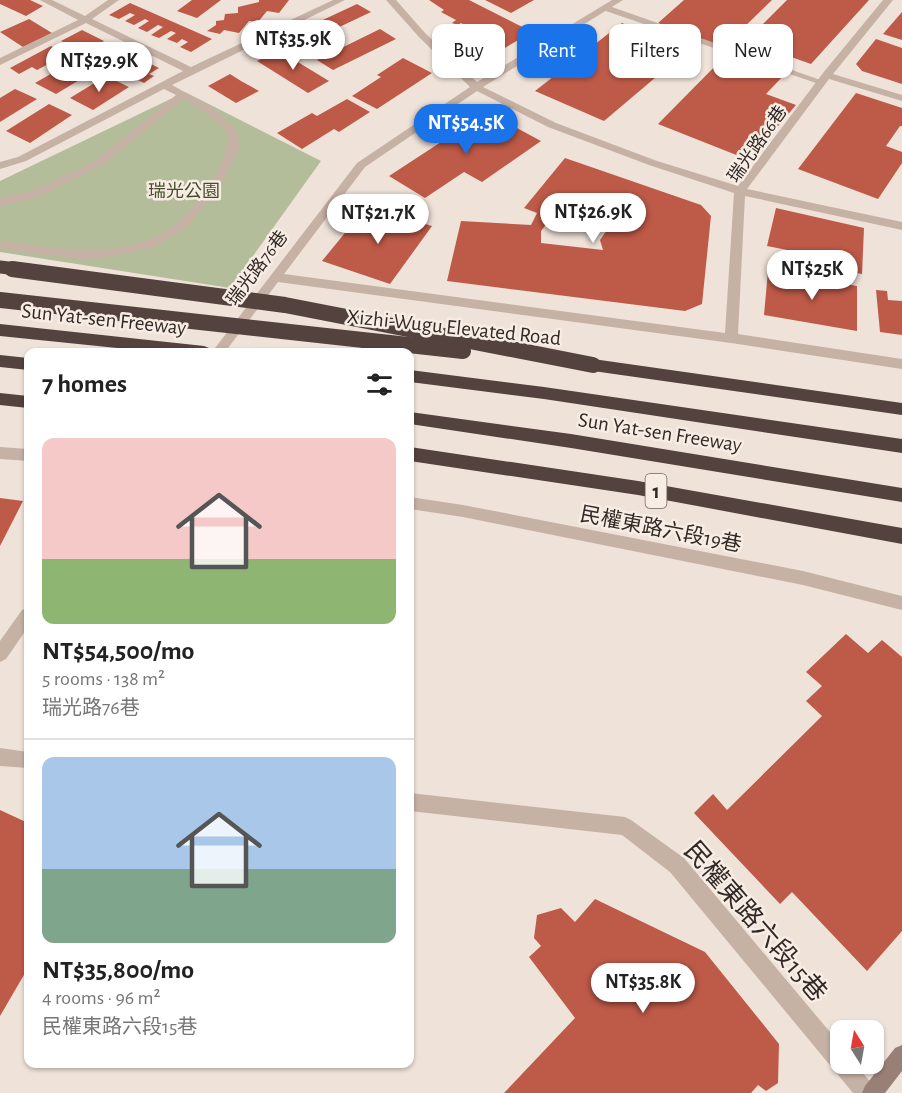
<!DOCTYPE html>
<meta charset="utf-8">
<style>
body{margin:0;font-family:"Alegreya Sans","Noto Sans TC",sans-serif;background:#f2f2f2;color:#222;height:100vh;display:flex;flex-direction:column;font-size:22px;white-space:nowrap}
*{box-sizing:border-box;margin:0}
p{font-size:20px;color:#767676}
.icon{flex:none;width:33px;height:33px;fill:none;stroke:currentColor;stroke-width:2;stroke-linecap:round;stroke-linejoin:round}
.map{position:relative;flex:1;overflow:hidden}
.sheet{position:absolute;left:24px;top:348px;width:390px;height:720px;display:flex;flex-direction:column;background:#fff;border-radius:12px;box-shadow:0 2px 4px #0004}
.sheet>*{flex:none}
.top-card{position:absolute;left:432px;top:24px;width:380px;height:54px;display:flex;gap:12px}
.needle{width:39px;rotate:349deg}
.fabs{position:absolute;left:830px;top:1020px;display:grid;gap:12px}
.fabs a{display:grid;place-items:center;width:54px;height:54px;border-radius:12px;background:#fff;box-shadow:0 2px 4px #0004;font-size:30px}
.price{position:absolute;translate:-50% -51px;padding:0 14px;border-radius:21px;background:#fff;color:#222;font-size:20px;line-height:39px;filter:drop-shadow(0 2px 3px #0008)}
.price::after{content:'';position:absolute;left:50%;top:36px;width:18px;height:14px;margin-left:-9px;background:inherit;clip-path:polygon(0 0,100% 0,50% 100%)}
.price.selected{background:#1a73e8;color:#fff}
ul{padding:0;list-style:none}
li{display:grid;align-content:center;gap:12px;height:318px;padding:0 18px}
li+li{border-top:2px solid #e0e0e0}
li span{display:grid;place-items:center;height:186px;border-radius:12px;color:#555}
li>.icon{margin-inline-start:auto}
span .icon{width:108px;height:108px;fill:#fffc;stroke-width:1}
li b{font-size:26px}
h2{display:flex;justify-content:space-between;align-items:center;height:72px;padding:0 18px;font-size:26px}
.chip{padding:0 21px;border-radius:12px;background:#fff;box-shadow:0 2px 4px #0004;font-size:21px;line-height:54px}
.chip.selected{background:#1a73e8;color:#fff}
.map>svg:first-child{display:block}
.green{fill:#b4bd9a}
.building{fill:#be5a48;fill-rule:evenodd}
.lines{fill:none;stroke-linecap:round;stroke-linejoin:round}
.lane{fill:#c6b1a5;fill-rule:evenodd}
.street{fill:#c6b1a5;fill-rule:evenodd}
.secondary{fill:#998077;fill-rule:evenodd}
.highway{fill:#53423e;fill-rule:evenodd}
.highway-bridge-far1{stroke:#53423e;stroke-width:13}
.highway-bridge{stroke:#53423e;stroke-width:16}
.labels{text-anchor:middle;stroke-width:5;stroke-linejoin:round;paint-order:stroke}
.far-street-label{font-size:18px;fill:#322926;stroke:#f7ede4}
.far-park-label{font-size:18px;fill:#454f2c;stroke:#f7ede4}
.shield{fill:#f7ede4;stroke:#6d645f;stroke-width:1.5}
.shield-label{font-size:20px;font-weight:bold;fill:#322926}
.street-label{font-size:21px;fill:#322926;stroke:#f7ede4}
.near-street-label{font-size:26px;fill:#322926;stroke:#f7ede4}
</style>
<div class="map">
<svg width="902" height="1093" viewBox="0 0 902 1093">
<rect width="100%" height="100%" fill="#efe2d8"/>
<path class="green" d="M185 92 321 161 230 288 0 252V181Z"/>
<g class="building">
<path d="M0 0H30L43 6 26 16 0 4Z"/>
<path d="M192 0H221L197 18 177 11Z"/>
<path d="M259 0H289L279 13 267 11 258 22 249 21 239 33 224 30 220 34 207 31 216 25V21L224 20 225 14 238 13V7L259 2Z"/>
<path d="M429 0H469L532 32 491 56 478 49 480 47 468 39 471 37 462 32 470 28 461 23 458 25 452 23 456 20 441 12 444 10Z"/>
<path d="M485 0H534L511 13Z"/>
<path d="M684 0H772L736 35 729 33 717 45 658 23Z"/>
<path d="M787 0H869L811 64 746 41Z"/>
<path d="M130 3 212 39 191 52 180 47 188 42 182 39 177 43 167 39 176 33 171 31 159 38 151 35 163 27 158 25 147 32 138 28 149 21 145 19 134 25 125 21 135 15 130 13 119 19 109 15Z"/>
<path d="M357 4 371 12 295 48 282 39Z"/>
<path d="M902 12V40L883 34Z"/>
<path d="M29 19 52 33 23 47 0 32Z"/>
<path d="M622 23 688 50 604 121 535 91Z"/>
<path d="M380 29 396 39 333 70 317 60Z"/>
<path d="M82 30 104 41 92 48 97 50 107 43 116 47 107 53 112 56 122 50 144 60 137 64 140 66 133 69 137 71 149 63 159 68 149 74 154 76 144 83 61 41Z"/>
<path d="M876 39 902 48V84L862 71 856 64Z"/>
<path d="M51 46 60 51 48 57 54 61 37 70 32 67 19 74 10 68Z"/>
<path d="M278 50 329 81 308 93 257 61Z"/>
<path d="M727 54 785 74 766 94 796 105 762 145 756 143 744 158 658 124Z"/>
<path d="M403 58 432 73 377 109 352 96 381 77 377 75Z"/>
<path d="M75 60 96 70 56 94 35 83Z"/>
<path d="M230 74 241 81 259 91 236 103 208 86Z"/>
<path d="M106 76 129 87 93 110 70 98Z"/>
<path d="M15 89 37 99 0 122V98Z"/>
<path d="M856 93 902 108V126H900L886 146 902 152V163L878 199 798 169Z"/>
<path d="M347 99 370 112 339 132 334 129 302 149 277 133 312 113 317 116Z"/>
<path d="M49 104 72 115 30 143 6 131Z"/>
<path d="M487 112 541 141 482 182 464 172 425 198 389 176Z"/>
<path d="M565 158 701 205 711 216 702 304 685 311 447 281 461 221 531 225 537 213 524 208ZM563 203 606 219 607 230 600 240 603 250 541 243V231Z"/>
<path d="M367 206 432 226 390 284 322 261Z"/>
<path d="M776 208 864 228 862 274 822 267 823 257 767 246Z"/>
<path d="M768 271 857 286V331L764 315Z"/>
<path d="M876 290 887 291 888 300 902 301V335L880 332Z"/>
<path d="M0 498 23 501 0 546Z"/>
<path d="M846 634 868 653 882 640 902 657V931L867 971 792 892 780 904 694 813 713 794 727 810 822 716 806 701 822 686 806 672Z"/>
<path d="M0 810 28 823V968L0 1016Z"/>
<path d="M595 899 705 952 779 1044 778 1083 766 1091 758 1085 751 1093H504L575 1018 529 957 541 946 534 938 537 915 561 908 575 922Z"/>
</g>
<g class="lines">
<path class="lane" d="M603 6H609L826 82 819 84 603 10Z"/>
<g class="street">
<path d="M40 0H52L85 16 108 0H119L92 19 191 67 333 0H345L172 85 213 108 238 131 239 148 221 186 186 228 152 248 90 260 0 249V241C58 248 129 264 178 222 187 214 195 203 202 194 217 177 229 154 228 132L206 113 184 99 101 166 38 197 0 206V198L31 191 93 162 176 95 164 89 26 161 0 169V162L18 157 183 71 86 23 0 65V58L78 20Z"/>
<path d="M386 0H396L425 33 477 82 612 0H623L483 87 556 123 657 161 738 186 823 73 883 0H893L833 74 902 95V101L829 79 747 189 902 222V230L745 196 738 334 902 359V369L731 343 278 282 225 352H212L357 163 470 87 419 37ZM477 91 548 127 649 165 734 193 725 333 284 274 365 167Z"/>
<path d="M0 447 28 449V461L0 459Z"/>
<path d="M410 497 463 505 803 571 902 596V610L803 585 463 517 410 509Z"/>
<path d="M28 608V627L6 659 0 662V641L22 610Z"/>
<path d="M0 748 28 752V768L0 766Z"/>
<path d="M410 793 625 817 631 820 684 858 840 1044V1064H855L874 1086 877 1093H853L670 872 622 835 410 811Z"/>
</g>
<path class="secondary" d="M902 1045V1071L885 1093H862L865 1086 895 1048Z"/>
<g class="highway">
<path d="M0 324 204 346 209 348 212 352H156L0 336Z"/>
<path d="M0 355 28 358V370L0 367Z"/>
<path d="M593 359 902 403V415L593 371 587 369 585 365 587 361Z"/>
<path d="M410 370 544 387 902 439V453L544 399 410 382Z"/>
<path d="M0 393 28 396V408L0 405Z"/>
<path d="M410 412 571 434 902 488V502L571 448 410 424Z"/>
<path d="M410 447 638 481 902 528V544L638 495 410 461Z"/>
</g>
<path class="highway-bridge-far1" d="M0 267 24 270"/>
<g class="highway-bridge">
<path d="M12 269 285 305 593 365"/>
<path d="M0 300 463 351"/>
</g>
</g>
<g class="labels">
<g class="far-street-label">
<text transform="translate(757 144) rotate(-55)" y="6">瑞光路66巷</text>
<text transform="translate(257 268) rotate(-53)" y="6">瑞光路76巷</text>
</g>
<g class="far-park-label">
<text x="184" y="197">瑞光公園</text>
</g>
<rect class="shield" x="645.5" y="474" width="21" height="34" rx="4.5"/>
<g class="shield-label">
<text x="656" y="498">1</text>
</g>
<g class="street-label">
<text transform="translate(104 319) rotate(6)" y="7">Sun Yat-sen Freeway</text>
<text transform="translate(454 327) rotate(6)" y="7">Xizhi-Wugu Elevated Road</text>
<text transform="translate(660 432) rotate(9)" y="7">Sun Yat-sen Freeway</text>
<text transform="translate(661 529) rotate(11)" y="7">民權東路六段19巷</text>
</g>
<g class="near-street-label">
<text transform="translate(756 921) rotate(49)" y="9">民權東路六段15巷</text>
</g>
</g>
</svg>
<div class="fabs">
<a><svg class="needle" viewBox="-14 -14 28 28"><path d="M0-13l5 13h-10z" fill="#e53935"/><path d="M0 13l5-13h-10z" fill="#767676"/></svg></a>
</div>
<b class="price" style="left:293px;top:71px">NT$35.9K</b>
<b class="price" style="left:99px;top:93px">NT$29.9K</b>
<b class="price selected" style="left:466px;top:155px">NT$54.5K</b>
<b class="price" style="left:593px;top:244px">NT$26.9K</b>
<b class="price" style="left:378px;top:245px">NT$21.7K</b>
<b class="price" style="left:812px;top:301px">NT$25K</b>
<b class="price" style="left:643px;top:1014px">NT$35.8K</b>
<div class="top-card">
<a class="chip">Buy</a>
<a class="chip selected">Rent</a>
<a class="chip">Filters</a>
<a class="chip">New</a>
</div>
<section class="sheet">
<h2>7 homes<svg class="icon" aria-label="filters" viewBox="0 0 24 24"><path d="M4 7h16M4 17h16"/><circle cx="9" cy="7" r="2"/><circle cx="15" cy="17" r="2"/></svg></h2>
<ul>
<li><span style="background:linear-gradient(#f6c9c9 65%,#8fb573 0)"><svg class="icon" aria-label="home" viewBox="0 0 24 24"><path d="M3 11l9-7 9 7M6 9v11h12V9"/></svg></span><div><b>NT$54,500/mo</b><p>5 rooms · 138 m²</p><p>瑞光路76巷</p></div></li>
<li><span style="background:linear-gradient(#a9c7e8 60%,#7fa58c 0)"><svg class="icon" aria-label="home" viewBox="0 0 24 24"><path d="M3 11l9-7 9 7M6 9v11h12V9"/></svg></span><div><b>NT$35,800/mo</b><p>4 rooms · 96 m²</p><p>民權東路六段15巷</p></div></li>
</ul>
</section>
</div>
